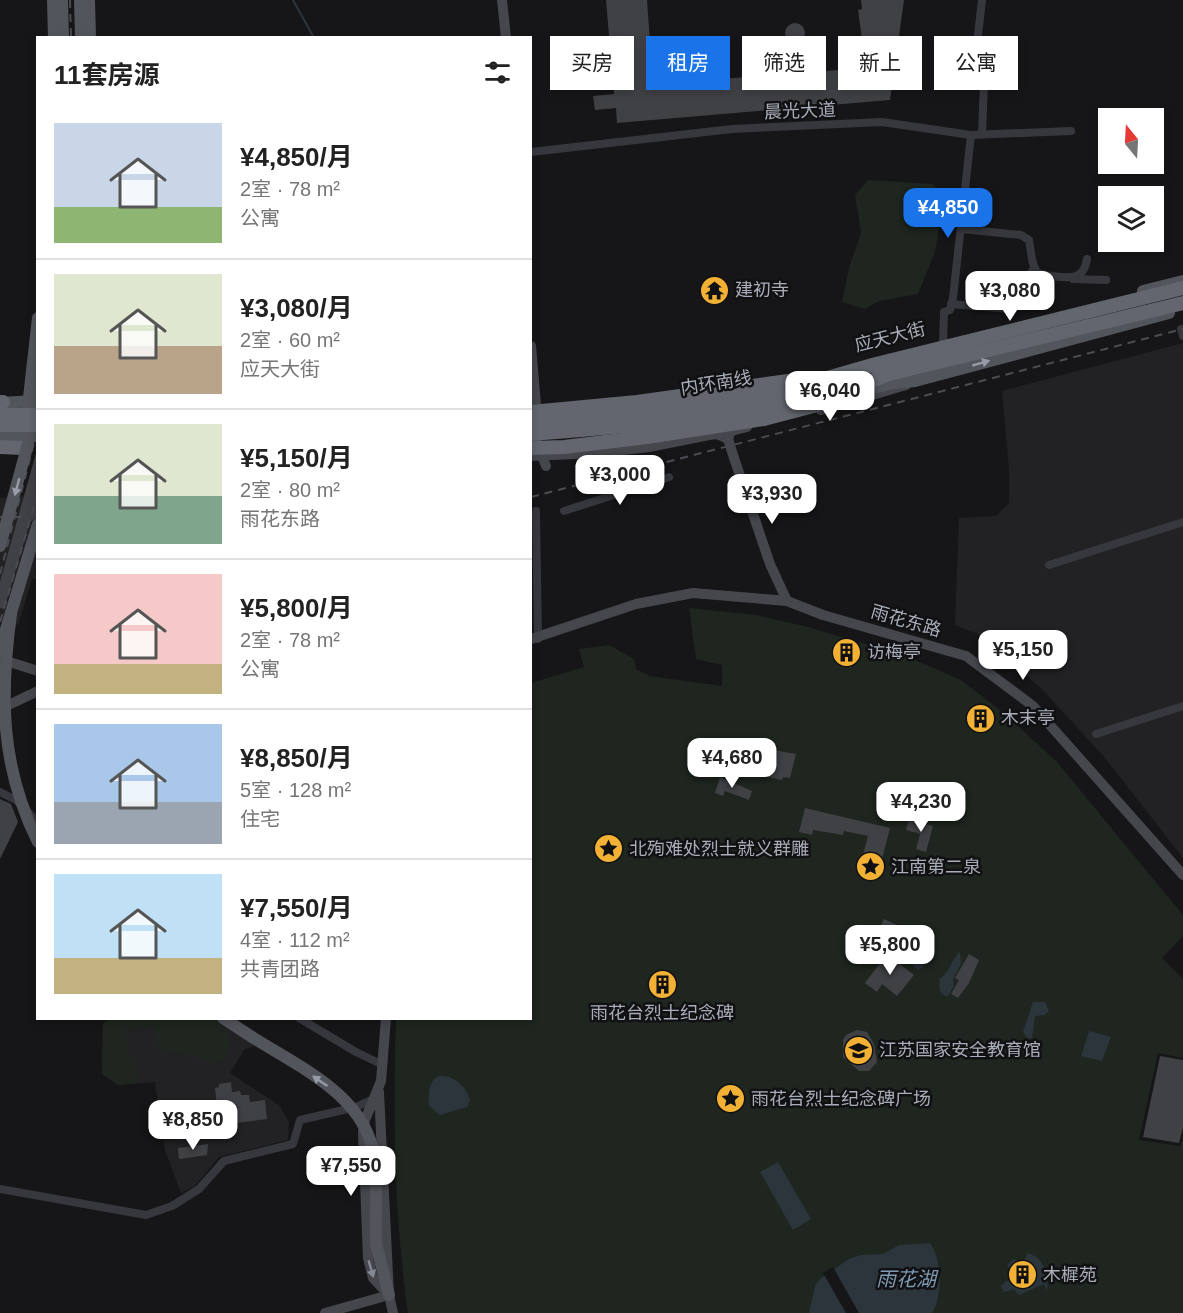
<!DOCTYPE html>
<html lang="zh">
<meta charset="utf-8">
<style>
body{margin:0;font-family:Arial,"Noto Sans SC",sans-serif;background:#f2f2f2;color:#222;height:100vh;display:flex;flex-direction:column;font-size:22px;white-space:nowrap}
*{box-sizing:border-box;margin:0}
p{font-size:20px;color:#767676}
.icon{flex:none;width:33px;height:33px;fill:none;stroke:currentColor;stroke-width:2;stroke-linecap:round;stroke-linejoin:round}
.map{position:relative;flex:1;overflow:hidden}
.side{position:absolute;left:36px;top:36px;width:496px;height:984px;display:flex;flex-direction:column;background:#fff;border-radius:0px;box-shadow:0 3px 9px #0003}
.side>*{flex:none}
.banner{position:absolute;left:550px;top:36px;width:542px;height:54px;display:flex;gap:12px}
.needle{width:39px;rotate:342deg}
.buttons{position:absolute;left:1098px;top:108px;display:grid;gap:12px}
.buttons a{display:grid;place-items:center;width:66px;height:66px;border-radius:0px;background:#fff;box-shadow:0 3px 9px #0003;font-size:30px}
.price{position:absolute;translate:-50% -51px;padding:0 14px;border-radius:12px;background:#fff;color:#222;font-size:20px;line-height:39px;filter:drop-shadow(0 2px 3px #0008)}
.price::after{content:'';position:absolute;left:50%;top:36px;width:18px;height:14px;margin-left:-9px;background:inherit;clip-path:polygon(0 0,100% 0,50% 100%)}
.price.on{background:#1a73e8;color:#fff}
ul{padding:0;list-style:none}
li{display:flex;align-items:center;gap:18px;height:150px;padding:0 18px}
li+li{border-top:2px solid #e0e0e0}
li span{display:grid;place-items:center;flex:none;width:168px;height:120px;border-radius:0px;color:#555}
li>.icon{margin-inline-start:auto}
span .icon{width:72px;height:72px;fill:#fffc;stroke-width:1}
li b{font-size:26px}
h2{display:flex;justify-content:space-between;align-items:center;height:72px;padding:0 18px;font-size:26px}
.chip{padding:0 21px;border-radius:0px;background:#fff;box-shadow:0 3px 9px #0003;font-size:21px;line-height:54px}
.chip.on{background:#1a73e8;color:#fff}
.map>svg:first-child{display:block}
.built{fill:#222225}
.green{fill:#1e261f}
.water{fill:#2c353c}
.pier{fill:#161618}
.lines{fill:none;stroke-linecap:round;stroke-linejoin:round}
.stream{stroke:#2c353c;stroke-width:2}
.building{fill:#404145}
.street{stroke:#37383d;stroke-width:8}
.secondary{stroke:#45474d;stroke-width:10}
.primary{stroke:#53555c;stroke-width:12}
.highway{stroke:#63666e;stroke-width:14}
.rail{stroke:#4a4c52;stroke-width:2;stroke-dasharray:8 6;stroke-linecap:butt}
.secondary-bridge{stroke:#45474d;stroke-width:10}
.primary-bridge{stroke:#53555c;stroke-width:12}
.highway-bridge{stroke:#63666e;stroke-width:14}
.oneway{fill:#979ba6}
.oneway2{fill:#858993}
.labels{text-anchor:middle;stroke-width:5;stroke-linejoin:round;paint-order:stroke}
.street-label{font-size:18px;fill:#a8adb8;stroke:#111113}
.poi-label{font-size:18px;fill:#a8adb8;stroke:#111113;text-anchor:start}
.water-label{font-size:20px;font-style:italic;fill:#7f9bb3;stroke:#111113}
</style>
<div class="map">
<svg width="1183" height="1313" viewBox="0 0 1183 1313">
<rect width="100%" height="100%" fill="#161618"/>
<g class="built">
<path d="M1183 343V858L1105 758 1042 689 978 634 955 625 959 518 996 516 1009 503V469L1002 391Z"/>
<path d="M37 494V579H32L18 625 0 621V498Z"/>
<path d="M108 1019H216L255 1046 244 1050 230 1073 280 1106 289 1122 288 1140 219 1157 195 1186 181 1193 165 1150 155 1082 118 1085 102 1074 103 1024Z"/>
</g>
<g class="green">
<path d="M868 180 933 184 944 198 935 252 918 294 879 301 865 309 842 302 849 268 861 233 855 195Z"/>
<path d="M689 608 756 615 804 626 903 655 961 680 1005 714 1057 762 1183 915V936L1162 958 1183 979V1058L1158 1053 1139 1140 1180 1146 1183 1140V1313H408C394 1213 393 1119 396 1019L531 1018V683L584 667 579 649 609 645 634 659 636 669 650 676 722 686V665L696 659Z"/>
<path d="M216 1018 224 1024 230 1045 223 1060 212 1064 196 1056 159 1050 155 1026 127 1029 129 1057H135L138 1083 118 1085 102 1074 103 1024 108 1019Z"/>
<path d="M203 1103 206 1105 210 1127 181 1130 177 1106Z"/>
</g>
<g class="water">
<path d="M914 935 932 947 922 968 918 970 904 956Z"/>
<path d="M960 952 961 964 953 979 954 986 947 997C938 992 939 988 940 978 950 973 951 959 960 952Z"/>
<path d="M1033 1002H1045L1049 1011 1045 1015 1035 1016 1032 1038 1028 1039 1023 1032Z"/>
<path d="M1089 1031 1111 1037 1102 1061 1081 1056Z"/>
<path d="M439 1076C454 1075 466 1086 470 1100L467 1107 440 1115 429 1106C429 1095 427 1082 439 1076Z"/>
<path d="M778 1162 811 1219 793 1230 760 1172Z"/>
<path d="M930 1243C942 1258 943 1297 932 1313H809L815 1286 820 1279 849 1259 861 1255 883 1254 899 1245Z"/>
<path d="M1028 1253C1045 1259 1049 1274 1047 1291L1044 1284 1019 1295 1014 1289 1004 1292 1001 1286 1006 1281 1015 1280 1022 1285 1025 1283 1027 1267 1019 1265 1013 1273 1007 1265 1013 1259 1023 1262Z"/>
</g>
<path class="pier" d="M833 1267 859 1313H846L823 1273Z"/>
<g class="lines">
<path class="stream" d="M293 0 314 38"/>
</g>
<g class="building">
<path d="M606 0H647L653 84 866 68 858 10 862 9 861 0H904L890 100 617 123 616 108 595 110 593 96 614 94Z"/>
<circle cx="795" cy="33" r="10"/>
<path d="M36 453 38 516 30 522 4 609 0 608V582Z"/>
<path d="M768 749 796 754 790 778 783 777 782 780 763 776Z"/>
<path d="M720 777 752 791 749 800 725 791 723 796 715 793Z"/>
<path d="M0 799 11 804 18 822 0 859Z"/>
<path d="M805 808 890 828 882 859 863 855 868 836 844 831 843 835 813 830 812 835 799 832Z"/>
<path d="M909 819 933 826 926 852 916 849 920 834 906 830Z"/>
<path d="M884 919 897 925 884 948 873 942Z"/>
<path d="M887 954 914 975 897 996 882 984 877 992 865 983Z"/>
<path d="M969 954 979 960 969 983 958 998 951 994 959 980 955 978Z"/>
<path d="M857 1030 867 1032 874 1044 877 1062 869 1071H859L843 1057V1040L846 1035Z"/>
<path d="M1160 1056 1183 1060V1127L1179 1143 1143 1137Z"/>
<path d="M231 1082 232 1092 240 1091 241 1095H249L250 1102 265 1100 267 1119 219 1125 215 1088 219 1087V1084Z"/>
<path d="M208 1144 207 1155 179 1159 178 1148Z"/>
</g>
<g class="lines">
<g class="street">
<path d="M982 0 976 52 977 63 984 83 982 134"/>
<path d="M531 152 732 129 882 122 971 135 1071 131"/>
<path d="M962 229 1021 235 1029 240C1031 249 1031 265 1037 272 1041 275 1046 275 1051 276 1068 278 1084 281 1087 259"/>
<path d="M1073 279 1106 280"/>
<path d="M951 304 1010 309 1015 307 1026 278 1035 268"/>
<path d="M1181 329 1183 336"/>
<path d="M943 342 944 312 950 310 953 298 971 135"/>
<path d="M536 511 538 639"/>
<path d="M564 511 669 477"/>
<path d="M1049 565 1183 522"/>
<path d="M1096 734 1183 706"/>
<path d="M0 792 16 800 38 822"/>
<path d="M299 1018 356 1052 383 1065"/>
<path d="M0 1189 146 1215 172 1206 199 1189 224 1161 293 1144 300 1120 356 1107 374 1099"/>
</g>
<g class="secondary">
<path d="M502 0 506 38"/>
<path d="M531 346 537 417 536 441 546 466"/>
<path d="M821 410 906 385"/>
<path d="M531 456 597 453 649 447 709 435 717 434 728 439 731 431 747 427"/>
<path d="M734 458 770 564 787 601"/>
<path d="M531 639 636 604 693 593 787 601 823 615 966 656 1033 706 1183 875"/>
<path d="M0 659 38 671"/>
<path d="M0 709 38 691"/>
<path d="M386 1018 381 1081 365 1120 363 1132 368 1258 373 1278 389 1295"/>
<path d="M379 1092 389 1295 393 1313"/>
<path d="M325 1313 389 1295"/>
</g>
<g class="primary">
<path d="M53 0 54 38"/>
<path d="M62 0 63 38"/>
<path d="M80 0 81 38"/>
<path d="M89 0 90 38"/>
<path d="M1143 291 1183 281"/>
<path d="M861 391 893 383 915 381 1169 313"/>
<path d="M0 403 36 401"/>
<path d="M26 424 38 318"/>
<path d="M0 436H38"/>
<path d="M0 649 38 524"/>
<path d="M223 1018 252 1037"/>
<path d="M376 1244 389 1295"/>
</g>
<g class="highway">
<path d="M0 402H3"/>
<path d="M575 420 728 401"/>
<path d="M581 430 636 425 756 408 837 388"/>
<path d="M0 447 22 448"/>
</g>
<g class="rail">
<path d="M70 0 71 38"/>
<path d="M531 497 1183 329"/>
<path d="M0 517H23"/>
<path d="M0 574 38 428"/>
<path d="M0 622 38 493"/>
</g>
<path class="secondary-bridge" d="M728 439 734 458"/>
<g class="primary-bridge">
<path d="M0 546 28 444 38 389"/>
<path d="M11 614C0 695 0 766 38 842"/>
<path d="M252 1037C299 1067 365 1095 374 1156 378 1185 375 1216 376 1244"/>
</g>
<g class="highway-bridge">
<path d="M877 377 1183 303"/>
<path d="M728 401 785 390 876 364 1183 288"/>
<path d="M531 412 637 402 803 379"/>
<path d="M0 415H38"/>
<path d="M531 422 575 420"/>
<path d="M0 425H38"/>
<path d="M531 434 581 430"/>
<path d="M531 448 564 447 647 437 764 419 821 404 885 375"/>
</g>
</g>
<defs><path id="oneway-solid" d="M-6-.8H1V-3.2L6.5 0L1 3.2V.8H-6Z" transform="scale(1.5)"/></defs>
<g class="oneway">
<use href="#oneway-solid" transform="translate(981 363) rotate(-16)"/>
<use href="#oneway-solid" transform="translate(17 487) rotate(105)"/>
<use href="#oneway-solid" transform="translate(320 1081) rotate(-146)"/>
</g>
<use class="oneway2" href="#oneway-solid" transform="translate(371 1269) rotate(74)"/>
<defs>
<symbol id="temple-disc" viewBox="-11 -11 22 22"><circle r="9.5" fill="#f2b134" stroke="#111113"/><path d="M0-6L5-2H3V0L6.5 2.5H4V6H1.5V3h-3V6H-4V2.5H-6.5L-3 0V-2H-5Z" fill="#111"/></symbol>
<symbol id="building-disc" viewBox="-11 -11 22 22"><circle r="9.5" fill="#f2b134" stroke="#111113"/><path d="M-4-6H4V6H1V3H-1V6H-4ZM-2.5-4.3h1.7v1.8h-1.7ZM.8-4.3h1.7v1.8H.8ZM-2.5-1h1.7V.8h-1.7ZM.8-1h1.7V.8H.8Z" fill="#111"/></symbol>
<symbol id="sight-disc" viewBox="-11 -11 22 22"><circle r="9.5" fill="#f2b134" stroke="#111113"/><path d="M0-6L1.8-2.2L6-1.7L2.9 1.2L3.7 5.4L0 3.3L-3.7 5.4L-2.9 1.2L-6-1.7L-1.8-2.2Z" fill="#111"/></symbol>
<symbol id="school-disc" viewBox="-11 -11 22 22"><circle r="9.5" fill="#f2b134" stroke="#111113"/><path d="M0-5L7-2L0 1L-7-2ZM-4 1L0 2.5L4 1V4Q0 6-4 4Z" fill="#111"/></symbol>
</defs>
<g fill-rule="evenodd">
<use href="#temple-disc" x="698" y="274" width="33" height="33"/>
<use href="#building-disc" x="830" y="636" width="33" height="33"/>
<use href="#building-disc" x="964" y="702" width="33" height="33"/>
<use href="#sight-disc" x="592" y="832" width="33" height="33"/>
<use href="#sight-disc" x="854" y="850" width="33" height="33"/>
<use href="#building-disc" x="646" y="968" width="33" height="33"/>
<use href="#school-disc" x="842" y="1034" width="33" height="33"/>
<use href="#sight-disc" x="714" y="1082" width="33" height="33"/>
<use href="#building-disc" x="1006" y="1258" width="33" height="33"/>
</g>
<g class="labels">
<g class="street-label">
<text transform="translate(800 111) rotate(-2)" y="6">晨光大道</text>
<text transform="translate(890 337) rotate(-14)" y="6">应天大街</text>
<text transform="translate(716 383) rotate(-9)" y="6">内环南线</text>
<text transform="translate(906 621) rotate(16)" y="6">雨花东路</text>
</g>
<g class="poi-label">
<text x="735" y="296">建初寺</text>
<text x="867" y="658">访梅亭</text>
<text x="1001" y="724">木末亭</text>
<text x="629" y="855">北殉难处烈士就义群雕</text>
<text x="891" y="873">江南第二泉</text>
<text x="662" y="1019" text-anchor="middle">雨花台烈士纪念碑</text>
<text x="879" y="1056">江苏国家安全教育馆</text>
<text x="751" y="1105">雨花台烈士纪念碑广场</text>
<text x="1043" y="1281">木樨苑</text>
</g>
<g class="water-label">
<text x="906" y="1286">雨花湖</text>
</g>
</g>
</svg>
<div class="buttons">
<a><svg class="needle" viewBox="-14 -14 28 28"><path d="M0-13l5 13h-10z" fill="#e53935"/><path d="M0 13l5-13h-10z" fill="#767676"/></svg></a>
<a><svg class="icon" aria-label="layers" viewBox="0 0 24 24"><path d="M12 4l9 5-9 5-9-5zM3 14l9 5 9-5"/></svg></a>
</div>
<b class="price on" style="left:948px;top:239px">¥4,850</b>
<b class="price" style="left:1010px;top:322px">¥3,080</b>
<b class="price" style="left:830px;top:422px">¥6,040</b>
<b class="price" style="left:620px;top:506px">¥3,000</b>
<b class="price" style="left:772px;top:525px">¥3,930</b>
<b class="price" style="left:1023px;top:681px">¥5,150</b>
<b class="price" style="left:732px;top:789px">¥4,680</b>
<b class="price" style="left:921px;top:833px">¥4,230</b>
<b class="price" style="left:890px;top:976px">¥5,800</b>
<b class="price" style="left:193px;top:1151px">¥8,850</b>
<b class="price" style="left:351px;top:1197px">¥7,550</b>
<div class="banner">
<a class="chip">买房</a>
<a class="chip on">租房</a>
<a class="chip">筛选</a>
<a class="chip">新上</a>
<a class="chip">公寓</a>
</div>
<section class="side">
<h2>11套房源<svg class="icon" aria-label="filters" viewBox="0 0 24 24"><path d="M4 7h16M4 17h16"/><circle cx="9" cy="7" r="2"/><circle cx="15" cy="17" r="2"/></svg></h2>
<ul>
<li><span style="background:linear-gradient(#c9d6e8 70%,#8fb573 0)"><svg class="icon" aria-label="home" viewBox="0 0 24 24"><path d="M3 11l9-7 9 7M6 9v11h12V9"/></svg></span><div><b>¥4,850/月</b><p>2室 · 78 m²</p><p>公寓</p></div></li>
<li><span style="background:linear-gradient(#dfe7d0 60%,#b9a48a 0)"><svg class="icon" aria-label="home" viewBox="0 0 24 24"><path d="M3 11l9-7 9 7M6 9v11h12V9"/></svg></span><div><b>¥3,080/月</b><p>2室 · 60 m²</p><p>应天大街</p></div></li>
<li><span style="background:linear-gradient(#dfe7d0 60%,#7fa58c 0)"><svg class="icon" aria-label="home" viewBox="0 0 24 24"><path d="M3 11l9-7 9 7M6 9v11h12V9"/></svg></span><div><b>¥5,150/月</b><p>2室 · 80 m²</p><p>雨花东路</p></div></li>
<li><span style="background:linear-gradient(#f6c9c9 75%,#c2b280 0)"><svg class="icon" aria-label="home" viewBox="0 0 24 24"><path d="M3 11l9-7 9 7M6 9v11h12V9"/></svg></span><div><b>¥5,800/月</b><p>2室 · 78 m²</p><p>公寓</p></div></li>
<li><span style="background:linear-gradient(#a9c7e8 65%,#9aa5b1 0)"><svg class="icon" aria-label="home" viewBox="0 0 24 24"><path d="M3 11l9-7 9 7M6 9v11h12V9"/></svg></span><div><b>¥8,850/月</b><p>5室 · 128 m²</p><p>住宅</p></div></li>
<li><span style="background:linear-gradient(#bfe0f5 70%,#c2b280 0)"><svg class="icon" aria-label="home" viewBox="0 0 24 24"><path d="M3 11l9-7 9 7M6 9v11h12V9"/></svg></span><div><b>¥7,550/月</b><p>4室 · 112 m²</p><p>共青团路</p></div></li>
</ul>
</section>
</div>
